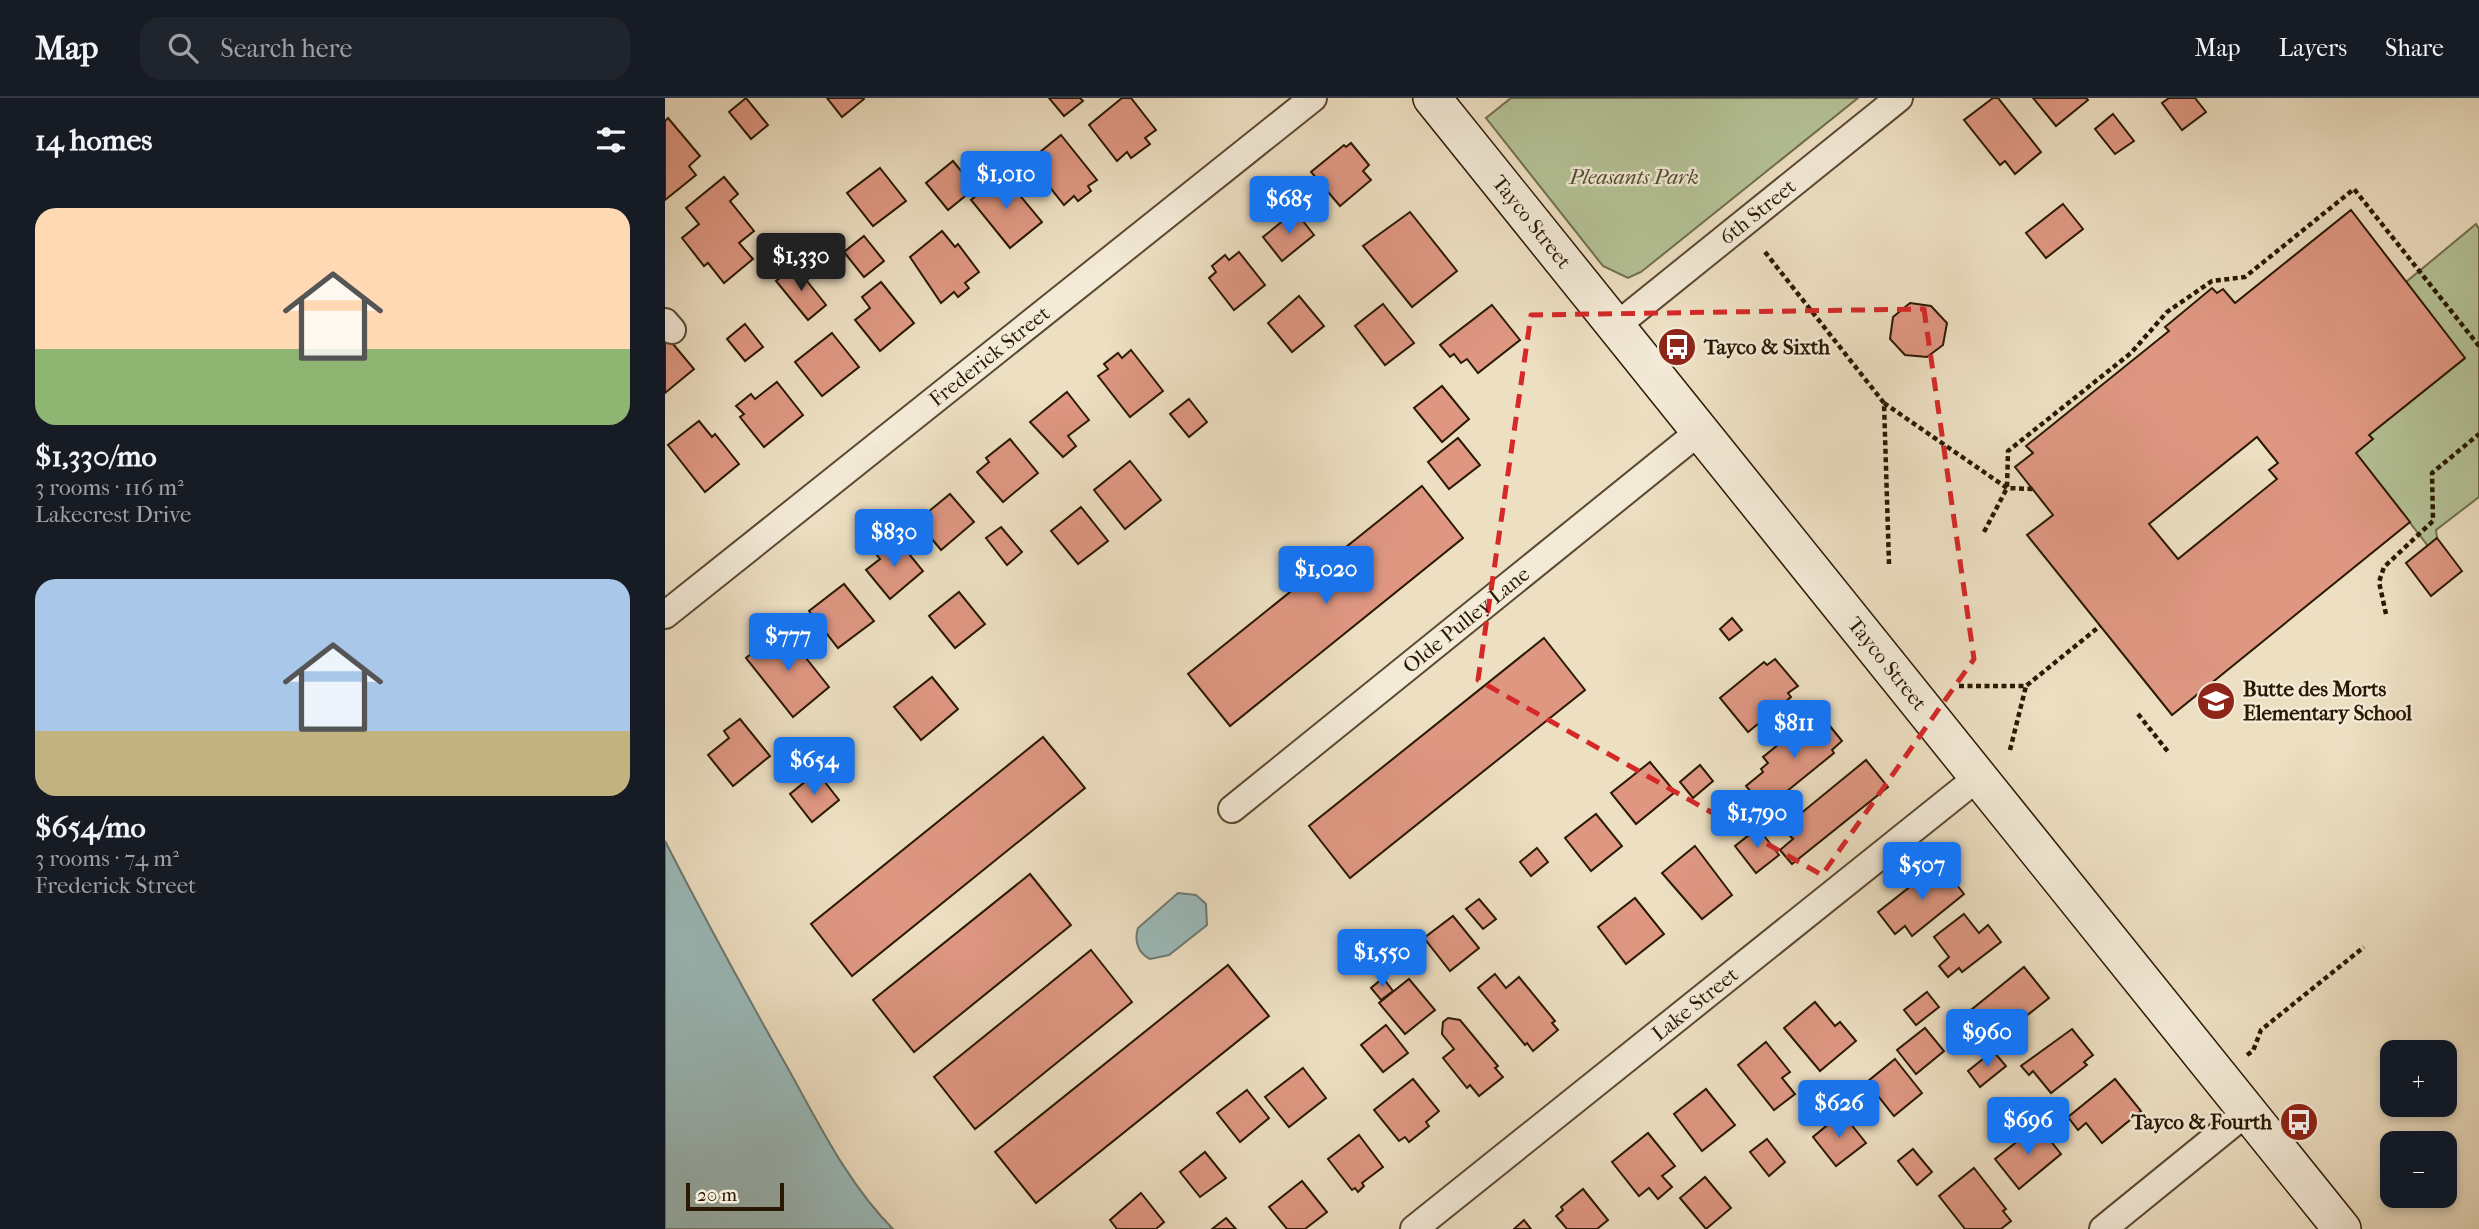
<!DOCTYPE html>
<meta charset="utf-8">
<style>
body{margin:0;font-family:"IM FELL French Canon",serif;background:#20242c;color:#f1f3f6;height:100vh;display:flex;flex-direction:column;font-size:26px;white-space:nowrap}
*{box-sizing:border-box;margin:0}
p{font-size:23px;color:#9ea1a6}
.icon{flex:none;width:38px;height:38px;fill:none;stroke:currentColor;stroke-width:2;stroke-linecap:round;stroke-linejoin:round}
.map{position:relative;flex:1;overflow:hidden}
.details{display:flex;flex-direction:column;background:#171b24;width:665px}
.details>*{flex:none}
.buttons{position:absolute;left:1715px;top:942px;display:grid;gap:14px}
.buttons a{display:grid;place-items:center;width:77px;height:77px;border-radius:14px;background:#171b24;box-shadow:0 4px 10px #0003;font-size:35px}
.scale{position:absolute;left:21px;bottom:18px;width:98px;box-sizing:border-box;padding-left:7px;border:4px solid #2a1902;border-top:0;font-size:19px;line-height:24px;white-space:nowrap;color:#2a1902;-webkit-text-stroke:5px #f3ead7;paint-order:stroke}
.price{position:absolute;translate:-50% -60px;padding:0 16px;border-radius:7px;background:#1a73e8;color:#fff;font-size:23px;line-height:46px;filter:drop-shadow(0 2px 4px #0008)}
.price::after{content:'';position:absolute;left:50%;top:42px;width:21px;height:16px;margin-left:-10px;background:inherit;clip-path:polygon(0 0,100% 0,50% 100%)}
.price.selected{background:#222;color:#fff}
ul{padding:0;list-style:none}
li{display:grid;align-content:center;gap:14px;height:371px;padding:0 35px}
li span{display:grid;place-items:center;height:217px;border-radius:21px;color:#555}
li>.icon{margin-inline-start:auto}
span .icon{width:126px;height:126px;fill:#fffc;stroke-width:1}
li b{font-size:30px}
h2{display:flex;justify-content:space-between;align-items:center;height:84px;padding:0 35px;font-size:30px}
header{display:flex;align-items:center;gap:42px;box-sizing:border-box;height:98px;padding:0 35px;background:#171b24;border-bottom:2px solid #363941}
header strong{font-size:33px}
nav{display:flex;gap:38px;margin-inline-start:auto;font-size:24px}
.search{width:490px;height:63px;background:#20242c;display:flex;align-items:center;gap:18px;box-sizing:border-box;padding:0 24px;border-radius:21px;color:#9ea1a6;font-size:26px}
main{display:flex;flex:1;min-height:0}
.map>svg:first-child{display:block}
.green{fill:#b4c296;stroke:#6f6e4c;stroke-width:2}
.water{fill:#9bbbbb;stroke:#6e7a71;stroke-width:2}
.building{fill:#df9782;stroke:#2a1902;stroke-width:2;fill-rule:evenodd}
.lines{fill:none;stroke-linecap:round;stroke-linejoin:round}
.street-casing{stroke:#5b4a32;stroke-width:30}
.secondary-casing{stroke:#2a1902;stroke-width:40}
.path{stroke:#2a1902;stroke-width:4.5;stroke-dasharray:5 3.5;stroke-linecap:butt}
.street{stroke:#f3ead7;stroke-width:26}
.secondary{stroke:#f3ead7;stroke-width:37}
.marked{fill:none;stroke:#d62828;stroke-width:5;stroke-dasharray:14 9;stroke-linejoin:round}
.labels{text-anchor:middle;stroke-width:5;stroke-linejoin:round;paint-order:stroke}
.park-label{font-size:21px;font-style:italic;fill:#534c2e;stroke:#f3ead7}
.street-label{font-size:21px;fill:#2a1902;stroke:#f3ead7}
.poi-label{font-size:21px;font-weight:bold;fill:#2a1902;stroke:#f3ead7;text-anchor:start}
</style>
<header>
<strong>Map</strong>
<div class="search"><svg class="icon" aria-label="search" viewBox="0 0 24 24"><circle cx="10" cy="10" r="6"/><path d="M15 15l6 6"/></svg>Search here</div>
<nav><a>Map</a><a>Layers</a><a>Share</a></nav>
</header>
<main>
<section class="details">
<h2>14 homes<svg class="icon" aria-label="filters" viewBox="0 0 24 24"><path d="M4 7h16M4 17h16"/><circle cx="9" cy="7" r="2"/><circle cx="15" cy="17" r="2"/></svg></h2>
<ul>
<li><span style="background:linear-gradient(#ffd9b3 65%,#8fb573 0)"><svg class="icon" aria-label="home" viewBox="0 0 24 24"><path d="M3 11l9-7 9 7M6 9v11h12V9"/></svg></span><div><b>$1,330/mo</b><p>3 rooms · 116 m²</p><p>Lakecrest Drive</p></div></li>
<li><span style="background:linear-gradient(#a9c7e8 70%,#c2b280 0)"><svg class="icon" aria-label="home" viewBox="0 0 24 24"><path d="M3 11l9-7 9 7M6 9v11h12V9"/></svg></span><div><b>$654/mo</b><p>3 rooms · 74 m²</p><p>Frederick Street</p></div></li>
</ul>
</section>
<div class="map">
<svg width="1814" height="1131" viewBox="0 0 1814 1131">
<rect width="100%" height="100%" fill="#eddfc2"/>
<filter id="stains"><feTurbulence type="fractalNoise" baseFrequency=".00286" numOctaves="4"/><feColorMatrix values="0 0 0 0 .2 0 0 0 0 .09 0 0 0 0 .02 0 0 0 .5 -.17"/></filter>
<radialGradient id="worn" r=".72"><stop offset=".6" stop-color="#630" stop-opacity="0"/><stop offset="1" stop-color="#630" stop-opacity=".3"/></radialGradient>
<g class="green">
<path d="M846 0H1193L976 174 963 180 938 168 821 20Z"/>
<path d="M1811 126 1814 131V399L1771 432 1772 440 1763 448 1691 355 1707 341 1704 337 1799 261 1741 184Z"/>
</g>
<g class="water">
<path d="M0 743C40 821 82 898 125 974 155 1028 184 1087 228 1131H0Z"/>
<path d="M513 795 531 797 541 806 542 827 504 857 485 861C473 855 469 843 473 830Z"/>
</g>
<g class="building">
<path d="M81 0 103 27 86 41 64 14Z"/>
<path d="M162 0H198L199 1 177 19Z"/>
<path d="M384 0H415L418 3 399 18Z"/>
<path d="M457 0H466L491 32 480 40 485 46 466 60 462 54 452 63 424 27Z"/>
<path d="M1328 0H1333L1376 54 1350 76 1340 63 1335 67 1299 22Z"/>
<path d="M1368 0H1421L1423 2 1391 28Z"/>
<path d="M1504 0H1530L1541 14 1517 32 1497 5Z"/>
<path d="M1448 16 1469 43 1450 56 1430 31Z"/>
<path d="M3 20 35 58 24 68 31 77 0 102V23Z"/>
<path d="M396 37 432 82 423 88 426 93 413 103 409 98 399 107 383 87 372 96 353 72Z"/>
<path d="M686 45 704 67 698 73 706 82 675 108 646 74 679 47 681 49Z"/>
<path d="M288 63 310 90 283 112 261 85Z"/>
<path d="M215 70 241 103 208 128 182 95Z"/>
<path d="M337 76 377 124 345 150 306 102Z"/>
<path d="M59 79 73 96 65 103 89 133 74 145 88 161 59 185 43 165 39 168 17 140 34 126 21 110Z"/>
<path d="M1398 106 1418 131 1381 160 1361 135Z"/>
<path d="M1686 112 1800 260 1704 337 1708 341 1691 355 1745 424 1507 617 1362 437 1388 417 1350 369 1368 355 1361 348 1504 233 1500 229 1547 190 1552 195 1558 191 1570 205ZM1592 339 1613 365 1604 372 1612 381 1513 461 1484 426Z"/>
<path d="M630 113 649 137 617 163 598 139Z"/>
<path d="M745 114 792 173 747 209 698 148Z"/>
<path d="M277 133 290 149 293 146 314 174 300 185 304 190 293 199 289 194 276 205 245 159Z"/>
<path d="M199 138 219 163 199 179 179 154Z"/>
<path d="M574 154 600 187 569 212 544 180 551 174 547 168 560 157 564 162Z"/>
<path d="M130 168 161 207 143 222 111 183Z"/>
<path d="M216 184 249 225 215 253 190 222 205 210 197 199Z"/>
<path d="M634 198 659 228 627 254 603 225Z"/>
<path d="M1245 205 1266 208 1282 225 1278 247 1262 259 1240 257 1225 241 1228 219Z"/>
<path d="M718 206 749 245 720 267 690 228Z"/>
<path d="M827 207 855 242 813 275 802 261 796 265 789 256 785 259 775 247Z"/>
<path d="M80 226 98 249 80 263 62 241Z"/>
<path d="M167 235 194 269 157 298 130 264Z"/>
<path d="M3 240 29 271 0 295V243Z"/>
<path d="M466 252 498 293 465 319 433 278 443 271 439 266 453 255 457 260Z"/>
<path d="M112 284 138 317 99 349 75 319 79 316 71 308 86 296 90 301Z"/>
<path d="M777 288 804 321 777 344 749 310Z"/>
<path d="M402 294 424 322 403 338 411 348 398 359 365 324Z"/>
<path d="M524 301 542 324 524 339 505 316Z"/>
<path d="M34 323 47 339 50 336 74 366 40 394 3 347Z"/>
<path d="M793 340 815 367 784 391 763 364Z"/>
<path d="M345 341 373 375 338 404 312 374 324 364 321 360Z"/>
<path d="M465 363 496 402 460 431 429 392Z"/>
<path d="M757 388 798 440 565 628 523 576Z"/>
<path d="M285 396 309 424 276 452 252 423Z"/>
<path d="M416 409 443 443 413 466 386 433Z"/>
<path d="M336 429 357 454 342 467 321 440Z"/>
<path d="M231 440 258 473 225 501 201 472 215 461 211 456Z"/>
<path d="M1772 440 1797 473 1766 498 1741 465Z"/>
<path d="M179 486 209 523 173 550 144 513Z"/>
<path d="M294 494 320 526 290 550 264 518Z"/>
<path d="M1067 520 1077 532 1064 542 1055 531Z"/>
<path d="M118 531 164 589 128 619 81 560Z"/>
<path d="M879 540 920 592 685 780 644 728Z"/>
<path d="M1110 561 1133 588 1123 595 1126 599 1083 634 1055 600 1099 564 1102 567Z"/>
<path d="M267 579 293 611 256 642 229 609Z"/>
<path d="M1156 617 1177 643 1167 652 1169 655 1100 711 1081 688 1098 674 1096 671 1103 665 1098 659 1144 622 1146 625Z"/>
<path d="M75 621 105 658 68 688 43 657 64 640 59 633Z"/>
<path d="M378 639 420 690 187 878 146 826Z"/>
<path d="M1201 662 1223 689 1127 766 1115 752 1128 741 1118 730Z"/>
<path d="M985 664 1010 694 971 726 946 695Z"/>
<path d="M1035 667 1048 683 1028 700 1015 684Z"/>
<path d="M152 674 174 702 147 724 125 696Z"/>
<path d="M931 716 957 748 926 773 900 740Z"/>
<path d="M1093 730 1114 757 1091 775 1070 748Z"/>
<path d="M1030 748 1067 797 1037 821 997 775Z"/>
<path d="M872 750 883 764 866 778 855 764Z"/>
<path d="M1275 765 1299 796 1247 838 1240 828 1230 836 1213 814Z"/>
<path d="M365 776 406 827 249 954 208 902Z"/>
<path d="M970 800 999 836 961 866 933 829Z"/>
<path d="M814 801 831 821 818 831 801 811Z"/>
<path d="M1299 816 1314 835 1323 827 1336 844 1297 874 1294 870 1283 879 1274 868 1284 859 1269 839Z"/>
<path d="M788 818 814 850 785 873 759 840Z"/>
<path d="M426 852 467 904 310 1031 269 979Z"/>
<path d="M563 867 604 918 371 1105 330 1054Z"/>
<path d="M1359 869 1384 900 1331 942 1308 920 1310 917 1306 912Z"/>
<path d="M830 876 841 890 854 879 890 923 887 925 893 932 868 953 862 945 860 947 813 890Z"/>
<path d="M718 880 728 893 716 902 706 890Z"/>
<path d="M744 881 770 912 740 936 714 905Z"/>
<path d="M1262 894 1274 909 1251 927 1239 912Z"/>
<path d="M1150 904 1170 928 1175 924 1191 943 1155 973 1119 930Z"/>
<path d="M783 920 795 922 833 968 830 970 838 979 814 998 805 987 802 990 778 960 789 951 777 936 778 924Z"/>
<path d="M721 927 743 955 718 974 696 947Z"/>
<path d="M1260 930 1279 953 1251 976 1232 952Z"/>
<path d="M1407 931 1428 957 1419 964 1422 967 1386 995 1368 973 1364 977 1356 968Z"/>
<path d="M1101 944 1125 974 1117 980 1130 996 1109 1012 1073 967Z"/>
<path d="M1328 953 1341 968 1315 989 1303 973Z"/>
<path d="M1230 961 1257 995 1229 1018 1202 984Z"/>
<path d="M638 970 661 1000 624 1029 600 999Z"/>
<path d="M748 981 774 1013 761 1024 764 1028 744 1044 740 1039 734 1043 709 1012Z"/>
<path d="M1450 981 1476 1013 1437 1045 1421 1025 1413 1032 1403 1019Z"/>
<path d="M1041 991 1070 1027 1037 1053 1009 1016Z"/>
<path d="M582 992 604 1020 575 1044 552 1015Z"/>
<path d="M1177 1015 1201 1045 1171 1068 1148 1039Z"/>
<path d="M1373 1027 1396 1056 1354 1091 1330 1061Z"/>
<path d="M983 1035 1010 1068 997 1078 1007 1089 993 1101 984 1090 974 1098 947 1064Z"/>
<path d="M694 1037 718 1069 697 1085 699 1088 693 1094 690 1090 687 1092 663 1061Z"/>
<path d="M1102 1041 1120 1064 1104 1078 1085 1054Z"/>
<path d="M1248 1051 1267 1074 1252 1087 1233 1063Z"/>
<path d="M540 1054 561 1080 535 1099 515 1074Z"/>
<path d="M1309 1070 1341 1111 1338 1113 1346 1123 1336 1131H1300L1274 1098Z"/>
<path d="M1040 1079 1066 1110 1041 1131 1015 1100Z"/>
<path d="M637 1083 662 1114 640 1131H622L604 1109Z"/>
<path d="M918 1091 943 1122 932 1131H902L891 1118 898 1112 896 1109Z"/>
<path d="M476 1095 499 1124 491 1131H452L445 1122Z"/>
<path d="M561 1120 571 1131H547Z"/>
<path d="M859 1122 866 1131H849Z"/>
</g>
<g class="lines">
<defs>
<g id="street">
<path d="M0 224 7 232"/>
<path id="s1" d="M951 228 1234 0"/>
<path id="s2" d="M0 517 648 0"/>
<path id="s3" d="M567 711 1035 333"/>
<path id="s4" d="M749 1131 1312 680"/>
<path d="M1438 1131 1582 1014"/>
</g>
<g id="secondary">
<path id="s5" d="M767 0 1677 1131"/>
</g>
</defs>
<use href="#street" class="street-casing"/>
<use href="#secondary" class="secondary-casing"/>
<g class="path">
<path d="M1100 154 1219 305 1224 466"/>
<path d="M1219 305 1342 390 1368 391"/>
<path d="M1319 434 1342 390 1343 353 1466 255 1502 214 1547 183 1580 179 1689 91 1814 248"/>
<path d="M1721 516 1714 484 1719 469 1768 423 1767 375 1814 336"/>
<path d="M1294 588H1361L1435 528"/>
<path d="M1473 616 1504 655"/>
<path d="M1345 652 1361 588"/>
<path d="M1582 957 1588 953 1596 932 1699 849"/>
</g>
<use href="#street" class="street"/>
<use href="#secondary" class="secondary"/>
</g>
<path class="marked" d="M1259 211 1309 561 1157 777 813 582 866 217Z"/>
<defs>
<symbol id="bus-disc" viewBox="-11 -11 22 22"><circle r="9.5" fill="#8f2418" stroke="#f3ead7"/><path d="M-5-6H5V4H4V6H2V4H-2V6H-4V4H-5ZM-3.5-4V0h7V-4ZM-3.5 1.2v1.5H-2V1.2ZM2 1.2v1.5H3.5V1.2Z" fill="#fff"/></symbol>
<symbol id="school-disc" viewBox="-11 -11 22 22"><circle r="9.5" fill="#8f2418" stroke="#f3ead7"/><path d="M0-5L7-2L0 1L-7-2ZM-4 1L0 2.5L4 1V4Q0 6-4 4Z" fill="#fff"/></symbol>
</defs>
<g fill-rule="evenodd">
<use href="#bus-disc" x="990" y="227" width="44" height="44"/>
<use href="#school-disc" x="1529" y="581" width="44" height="44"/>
<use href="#bus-disc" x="1612" y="1002" width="44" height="44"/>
</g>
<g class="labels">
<g class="park-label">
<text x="969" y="86">Pleasants Park</text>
</g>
<g class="street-label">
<text dy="7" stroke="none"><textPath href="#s1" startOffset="182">6th Street</textPath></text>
<text dy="7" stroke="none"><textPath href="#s5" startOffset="159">Tayco Street</textPath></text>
<text dy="7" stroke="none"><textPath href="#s2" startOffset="415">Frederick Street</textPath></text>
<text dy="7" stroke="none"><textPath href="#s3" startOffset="301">Olde Pulley Lane</textPath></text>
<text dy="7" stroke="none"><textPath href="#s5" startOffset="726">Tayco Street</textPath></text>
<text dy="7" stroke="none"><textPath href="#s4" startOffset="360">Lake Street</textPath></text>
</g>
<g class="poi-label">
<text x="1039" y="256">Tayco &amp; Sixth</text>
<text x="1578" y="598">Butte des Morts<tspan x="1578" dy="24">Elementary School</tspan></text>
<text x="1607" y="1031" text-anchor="end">Tayco &amp; Fourth</text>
</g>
</g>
<rect width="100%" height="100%" filter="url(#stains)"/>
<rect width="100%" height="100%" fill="url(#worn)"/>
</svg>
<div class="buttons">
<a>+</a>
<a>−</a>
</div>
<div class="scale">20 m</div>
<b class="price" style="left:341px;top:113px">$1,010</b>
<b class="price" style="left:624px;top:138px">$685</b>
<b class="price selected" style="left:136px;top:195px">$1,330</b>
<b class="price" style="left:229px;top:471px">$830</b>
<b class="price" style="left:661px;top:508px">$1,020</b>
<b class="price" style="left:123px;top:575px">$777</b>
<b class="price" style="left:1129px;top:662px">$811</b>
<b class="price" style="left:149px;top:699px">$654</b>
<b class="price" style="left:1092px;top:752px">$1,790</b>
<b class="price" style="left:1257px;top:804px">$507</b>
<b class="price" style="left:717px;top:891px">$1,550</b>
<b class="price" style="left:1322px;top:971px">$960</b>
<b class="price" style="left:1174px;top:1042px">$626</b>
<b class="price" style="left:1363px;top:1059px">$696</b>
</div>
</main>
